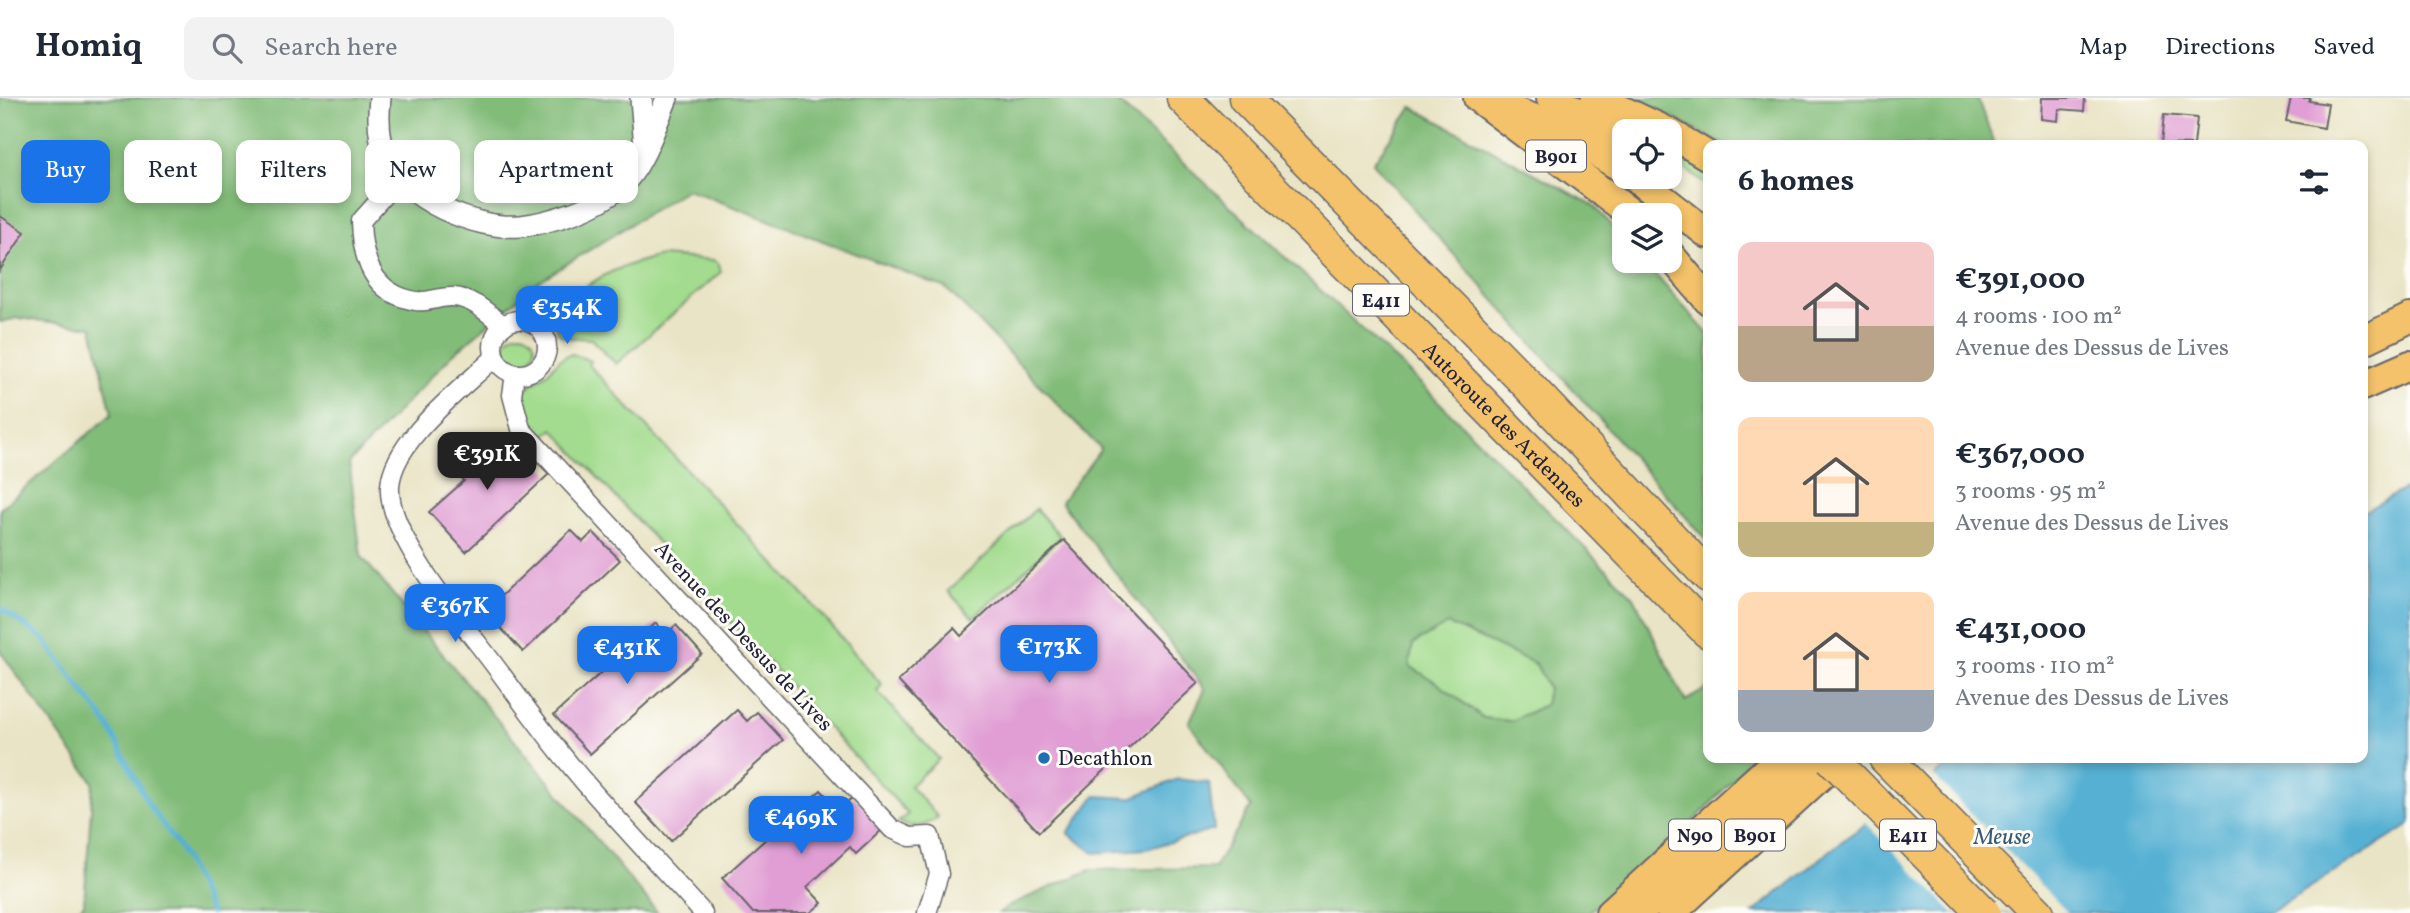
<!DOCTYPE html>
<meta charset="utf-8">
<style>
body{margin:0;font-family:Vollkorn,serif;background:#f2f2f3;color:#1f2937;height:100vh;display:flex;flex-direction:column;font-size:26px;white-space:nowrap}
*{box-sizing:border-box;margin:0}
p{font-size:23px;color:#747a83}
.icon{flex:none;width:38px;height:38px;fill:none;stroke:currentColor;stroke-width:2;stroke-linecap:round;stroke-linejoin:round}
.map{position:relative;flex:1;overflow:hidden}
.sheet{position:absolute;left:1703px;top:42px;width:665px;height:623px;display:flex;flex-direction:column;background:#fff;border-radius:14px;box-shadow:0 4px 10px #0003}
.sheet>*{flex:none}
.guide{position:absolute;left:21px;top:42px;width:665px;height:63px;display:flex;gap:14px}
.fabs{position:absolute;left:1612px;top:21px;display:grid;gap:14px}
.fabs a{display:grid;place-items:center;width:70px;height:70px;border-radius:14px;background:#fff;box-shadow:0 4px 10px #0003;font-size:35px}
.price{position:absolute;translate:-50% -60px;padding:0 16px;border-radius:14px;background:#1a73e8;color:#fff;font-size:23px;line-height:46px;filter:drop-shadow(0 2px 4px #0008)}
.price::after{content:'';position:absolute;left:50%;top:42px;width:21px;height:16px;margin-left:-10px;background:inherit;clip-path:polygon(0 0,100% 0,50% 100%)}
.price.on{background:#222;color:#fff}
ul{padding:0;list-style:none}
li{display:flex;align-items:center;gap:21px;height:175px;padding:0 35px}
li span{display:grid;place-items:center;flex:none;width:196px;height:140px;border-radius:14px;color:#555}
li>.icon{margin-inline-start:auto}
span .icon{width:84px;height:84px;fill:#fffc;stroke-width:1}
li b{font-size:30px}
h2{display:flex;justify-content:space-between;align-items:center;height:84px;padding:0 35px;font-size:30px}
.chip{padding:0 24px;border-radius:14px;background:#fff;box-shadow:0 4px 10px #0003;font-size:24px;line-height:63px}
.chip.on{background:#1a73e8;color:#fff}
header{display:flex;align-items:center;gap:42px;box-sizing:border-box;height:98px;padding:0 35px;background:#fff;border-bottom:2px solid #e0e1e3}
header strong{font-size:33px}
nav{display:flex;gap:38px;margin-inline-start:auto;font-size:24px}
.search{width:490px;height:63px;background:#f2f2f3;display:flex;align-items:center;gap:18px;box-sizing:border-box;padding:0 24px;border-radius:14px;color:#747a83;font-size:26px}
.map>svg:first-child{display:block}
.green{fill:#a3dc8e;stroke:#627f64;stroke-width:2}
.forest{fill:#82bc79;stroke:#526f5a;stroke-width:2;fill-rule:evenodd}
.water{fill:#55b0d3;stroke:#3c6987;stroke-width:2}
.pier{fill:#e9e4c5}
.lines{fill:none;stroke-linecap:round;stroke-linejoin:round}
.stream{stroke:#55b0d3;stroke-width:5}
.building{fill:#e09ed4}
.minor-casing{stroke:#68666b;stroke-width:21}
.tertiary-casing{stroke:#68666b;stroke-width:24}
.primary-casing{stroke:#68666b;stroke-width:32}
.motorway-casing{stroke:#68666b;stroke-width:35}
.minor{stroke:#fff;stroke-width:18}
.tertiary{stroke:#fff;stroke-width:21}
.primary{stroke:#f3c26a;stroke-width:28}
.motorway{stroke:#f3c26a;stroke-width:32}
.motorway-bridge-casing{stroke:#68666b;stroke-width:35;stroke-linecap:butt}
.motorway-bridge{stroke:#f3c26a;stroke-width:32}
.poi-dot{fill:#1f6fb2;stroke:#fdfcf7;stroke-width:2.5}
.labels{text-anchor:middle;stroke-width:6;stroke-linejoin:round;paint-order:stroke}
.shield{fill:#fdfcf7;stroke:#646373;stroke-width:2}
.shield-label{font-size:19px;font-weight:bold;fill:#22223b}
.street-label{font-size:21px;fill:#22223b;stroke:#fdfcf7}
.poi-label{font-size:21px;fill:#22223b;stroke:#fdfcf7;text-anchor:start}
.water-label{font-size:23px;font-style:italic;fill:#365b78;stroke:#fdfcf7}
</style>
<header>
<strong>Homiq</strong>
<div class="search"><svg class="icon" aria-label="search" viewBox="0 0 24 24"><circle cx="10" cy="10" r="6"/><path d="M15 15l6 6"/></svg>Search here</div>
<nav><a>Map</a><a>Directions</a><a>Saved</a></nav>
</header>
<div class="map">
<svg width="2410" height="815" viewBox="0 0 2410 815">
<rect width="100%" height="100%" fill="#fdfcf7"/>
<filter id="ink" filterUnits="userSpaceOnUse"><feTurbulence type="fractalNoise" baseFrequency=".0143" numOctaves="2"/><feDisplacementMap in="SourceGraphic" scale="14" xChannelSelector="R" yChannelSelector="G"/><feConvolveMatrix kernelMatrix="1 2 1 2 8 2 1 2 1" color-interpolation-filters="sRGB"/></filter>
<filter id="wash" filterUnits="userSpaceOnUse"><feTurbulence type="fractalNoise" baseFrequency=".00686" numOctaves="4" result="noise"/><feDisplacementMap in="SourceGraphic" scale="28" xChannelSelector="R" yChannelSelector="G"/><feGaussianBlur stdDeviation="1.57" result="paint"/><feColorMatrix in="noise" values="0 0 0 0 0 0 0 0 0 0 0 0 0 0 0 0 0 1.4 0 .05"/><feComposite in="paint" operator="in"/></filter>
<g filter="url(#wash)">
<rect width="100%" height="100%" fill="#e9e4c5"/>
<g class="green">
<path d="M1670 47 1708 71V89L1670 58Z"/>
<path d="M661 158 713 162 719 166 721 174 616 266 591 241 564 239 558 235 554 218C588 181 614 169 661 158Z"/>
<circle cx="520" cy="250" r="15"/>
<path d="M572 256 591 263 588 266 822 517 882 587 877 593 939 661 910 688 938 719C927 728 911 732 899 724L908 716 553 331 542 340C529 327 510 305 529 288 534 283 541 281 547 275 556 266 559 259 572 256Z"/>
<path d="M1036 411 1061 439 973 520 948 493Z"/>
<path d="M1448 525 1536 566 1548 590 1545 607 1511 624 1484 620 1436 584 1409 568 1413 545Z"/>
</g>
<g class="forest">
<path d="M0 0H1114L1419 284 1634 499 1685 603 1708 590V660H1753L1699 718 1588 815H999L1010 807 1090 772 1214 770 1251 709 1189 625 1205 591 1061 404 1101 351 946 190 687 91 538 184 452 257 349 365 361 458 658 815H75L84 806 93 684 0 553V411L112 316 92 229 18 220 0 224ZM1448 526 1536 566 1548 590 1545 607 1511 623 1483 620 1436 584 1409 568 1413 546Z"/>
<path d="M1636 0H1977L1995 47H1723Z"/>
<path d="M1412 9 1593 107 1624 141V163H1643L1708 236V444L1373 65Z"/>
</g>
<g class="water">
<path d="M2410 388V727L2269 815H1753L1846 740 1959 660H2362L2363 414Z"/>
<path d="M1178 681 1209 685 1214 732 1146 751 1094 755 1068 735 1095 698 1130 700Z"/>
</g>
<path class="pier" d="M1931 675 2068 815H1954L1864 723Z"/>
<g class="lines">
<path class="stream" d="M0 510 43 540 108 627 149 707 181 752 211 815"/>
</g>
<g id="blocks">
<g class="building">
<path d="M2042 0H2085L2084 13 2059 11 2058 23 2041 21Z"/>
<path d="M2291 0H2310L2309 3 2328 6 2324 30 2286 23Z"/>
<path d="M2164 17 2197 20 2194 47 2161 46Z"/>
<path d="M194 46 215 60 192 95 170 81Z"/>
<path d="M0 118 25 134 0 172Z"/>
<path d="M486 346 494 351 498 347 510 359 522 348 549 376 466 454 429 414 464 383 456 368 464 352Z"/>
<path d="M571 432 583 444 593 434 620 462 523 554 485 513Z"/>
<path d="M1064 442 1198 585 1039 734 898 583 954 530 961 538Z"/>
<path d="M656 525 666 536 676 527 702 556 590 656 554 617Z"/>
<path d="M737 612 747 623 757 614 783 642 671 743 635 704Z"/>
<path d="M821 692 839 712 854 699 884 730 856 756 850 749 807 789 822 805 810 815H753L722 780Z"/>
</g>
</g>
</g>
<g filter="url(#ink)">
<use href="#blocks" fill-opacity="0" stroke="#68666b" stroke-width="2"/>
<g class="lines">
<defs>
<g id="minor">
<path d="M399 80 361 123C362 162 373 196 416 203 428 205 441 198 453 199 473 200 489 216 504 228"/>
<circle cx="520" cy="249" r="27"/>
<path d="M495 259C463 290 393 342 390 388 387 436 457 518 486 556 519 599 550 645 586 686 624 730 664 772 703 815"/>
<path d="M515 276 512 297 521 331 892 731 910 739 930 738 939 776 927 815"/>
</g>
<g id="tertiary">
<path d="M380 0C378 19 378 40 386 58 404 102 476 132 521 128 539 126 556 121 573 115 592 108 614 97 627 82 646 60 656 26 667 0"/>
<path d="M641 0 645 49"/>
</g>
<g id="primary">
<path d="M1478 0 1633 117"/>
<path d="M1551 0 1578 13 1624 45"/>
<path d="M1596 0 1666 33"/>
<path d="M1510 12 1546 25 1624 71"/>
<path d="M1670 35 1708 58"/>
<path d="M1635 79 1708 136"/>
<path d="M1670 157 1708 202"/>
<path d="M2362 243 2410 220"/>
<path d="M2362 288 2410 267"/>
<path d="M1610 815 1780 660"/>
<path d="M1639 815 1809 660"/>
<path d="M1671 815 1840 660"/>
</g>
<g id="motorway">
<path id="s1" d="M1183 0 1708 534"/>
<path d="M1245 0 1526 285 1708 478"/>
<path d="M1885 660 2038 815"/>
</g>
</defs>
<use href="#minor" class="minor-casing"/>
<use href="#tertiary" class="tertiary-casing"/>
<use href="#primary" class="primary-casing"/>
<use href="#motorway" class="motorway-casing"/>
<use href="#minor" class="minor"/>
<use href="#tertiary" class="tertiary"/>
<use href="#primary" class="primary"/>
<use href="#motorway" class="motorway"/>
<defs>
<path id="motorway-bridge" d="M1831 660 1984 815"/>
</defs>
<use href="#motorway-bridge" class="motorway-bridge-casing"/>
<use href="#motorway-bridge" class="motorway-bridge"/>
</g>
</g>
<circle class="poi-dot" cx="1044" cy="660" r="7"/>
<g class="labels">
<g class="shield">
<rect x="1526" y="42.5" width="60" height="31" rx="5"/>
<rect x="1353" y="186.5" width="56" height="31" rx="5"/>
<rect x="1669" y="721.5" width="52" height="31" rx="5"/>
<rect x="1725" y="721.5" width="60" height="31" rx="5"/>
<rect x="1880" y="721.5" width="56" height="31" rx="5"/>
</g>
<g class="shield-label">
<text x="1556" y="65">B901</text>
<text x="1381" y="209">E411</text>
<text x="1695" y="744">N90</text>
<text x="1755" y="744">B901</text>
<text x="1908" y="744">E411</text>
</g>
<g class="street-label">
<text dy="7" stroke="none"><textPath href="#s1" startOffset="458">Autoroute des Ardennes</textPath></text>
<text transform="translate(744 538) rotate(47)" y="7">Avenue des Dessus de Lives</text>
</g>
<g class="poi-label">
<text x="1058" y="667">Decathlon</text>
</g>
<g class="water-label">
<text x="2002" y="746">Meuse</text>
</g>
</g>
</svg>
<div class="fabs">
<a><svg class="icon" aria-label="locate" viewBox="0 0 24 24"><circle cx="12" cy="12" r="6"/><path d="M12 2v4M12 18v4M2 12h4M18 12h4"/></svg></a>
<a><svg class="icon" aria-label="layers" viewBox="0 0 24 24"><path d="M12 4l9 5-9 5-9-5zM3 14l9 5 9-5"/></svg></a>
</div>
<b class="price" style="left:567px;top:248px">€354K</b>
<b class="price on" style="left:487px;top:394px">€391K</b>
<b class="price" style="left:455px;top:546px">€367K</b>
<b class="price" style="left:1049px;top:587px">€173K</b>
<b class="price" style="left:627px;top:588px">€431K</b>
<b class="price" style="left:801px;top:758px">€469K</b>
<div class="guide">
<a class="chip on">Buy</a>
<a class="chip">Rent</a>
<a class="chip">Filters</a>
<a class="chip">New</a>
<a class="chip">Apartment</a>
</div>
<section class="sheet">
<h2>6 homes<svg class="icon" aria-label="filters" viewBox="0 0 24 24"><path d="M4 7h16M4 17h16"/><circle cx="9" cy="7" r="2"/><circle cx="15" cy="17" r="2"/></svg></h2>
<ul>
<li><span style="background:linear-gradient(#f6c9c9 60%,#b9a48a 0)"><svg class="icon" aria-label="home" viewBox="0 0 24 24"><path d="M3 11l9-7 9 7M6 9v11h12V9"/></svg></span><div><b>€391,000</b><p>4 rooms · 100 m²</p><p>Avenue des Dessus de Lives</p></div></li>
<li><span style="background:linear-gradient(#ffd9b3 75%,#c2b280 0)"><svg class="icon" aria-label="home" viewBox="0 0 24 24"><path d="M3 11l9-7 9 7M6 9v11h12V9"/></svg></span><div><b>€367,000</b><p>3 rooms · 95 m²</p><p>Avenue des Dessus de Lives</p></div></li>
<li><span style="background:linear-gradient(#ffd9b3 70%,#9aa5b1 0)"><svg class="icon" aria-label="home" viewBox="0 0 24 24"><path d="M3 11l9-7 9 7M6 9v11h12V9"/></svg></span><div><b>€431,000</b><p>3 rooms · 110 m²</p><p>Avenue des Dessus de Lives</p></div></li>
</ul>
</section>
</div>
